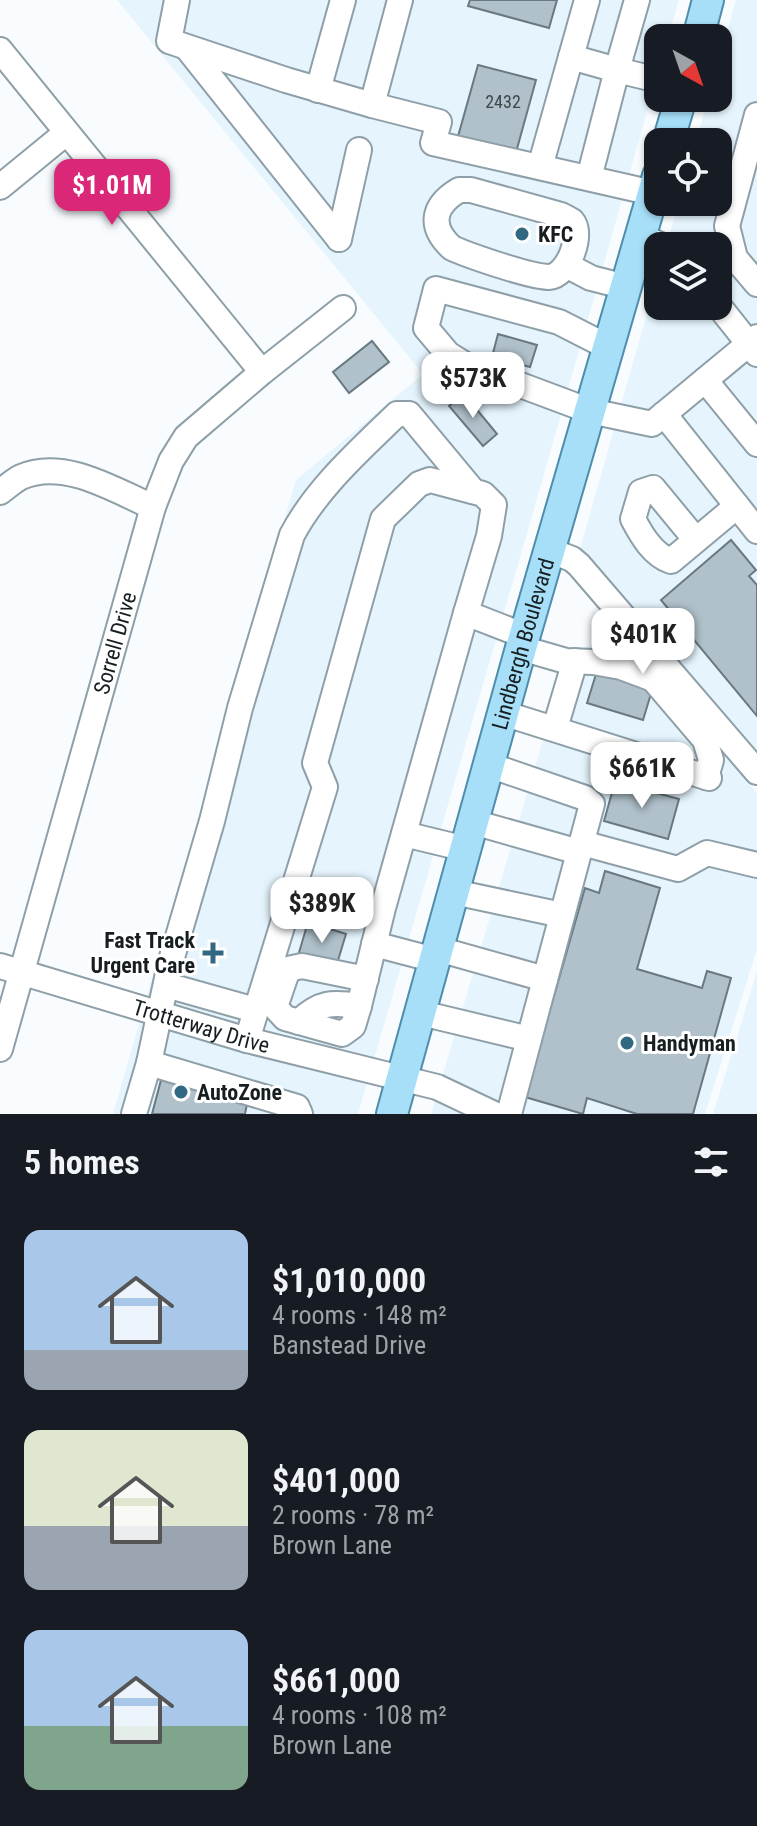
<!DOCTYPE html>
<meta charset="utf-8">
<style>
body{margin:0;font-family:"Roboto Condensed",sans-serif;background:#242831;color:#f1f3f6;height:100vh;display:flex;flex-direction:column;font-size:30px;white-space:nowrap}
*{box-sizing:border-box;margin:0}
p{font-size:26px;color:#9ea1a6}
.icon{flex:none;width:44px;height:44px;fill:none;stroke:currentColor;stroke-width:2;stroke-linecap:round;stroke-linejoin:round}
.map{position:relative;height:1114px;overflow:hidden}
.details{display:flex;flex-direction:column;background:#171b24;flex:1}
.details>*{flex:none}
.needle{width:52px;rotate:140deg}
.controls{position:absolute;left:644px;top:24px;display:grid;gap:16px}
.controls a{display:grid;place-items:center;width:88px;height:88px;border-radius:16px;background:#171b24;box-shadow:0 2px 6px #0004;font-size:40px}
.price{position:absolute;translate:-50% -68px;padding:0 18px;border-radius:16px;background:#fff;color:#222;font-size:26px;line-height:52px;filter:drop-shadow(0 2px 4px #0008)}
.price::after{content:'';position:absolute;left:50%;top:48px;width:24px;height:18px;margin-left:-12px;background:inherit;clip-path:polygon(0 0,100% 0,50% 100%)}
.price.current{background:#db2777;color:#fff}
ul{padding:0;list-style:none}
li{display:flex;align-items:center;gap:24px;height:200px;padding:0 24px}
li span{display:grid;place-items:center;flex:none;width:224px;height:160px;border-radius:16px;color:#555}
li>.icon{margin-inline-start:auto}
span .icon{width:96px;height:96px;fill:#fffc;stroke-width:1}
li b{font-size:34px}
h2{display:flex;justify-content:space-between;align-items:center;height:96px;padding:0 24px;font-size:34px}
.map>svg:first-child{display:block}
.built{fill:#e5f4fd}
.building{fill:#b0c1cb;stroke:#687981;stroke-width:2}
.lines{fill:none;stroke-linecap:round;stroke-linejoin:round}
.minor-casing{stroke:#8e9fa8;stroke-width:28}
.major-casing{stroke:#4f8daa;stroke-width:34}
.minor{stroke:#fff;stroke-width:24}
.major{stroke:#a7dff8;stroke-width:30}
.poi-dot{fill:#316983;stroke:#fff;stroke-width:3}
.labels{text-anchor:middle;stroke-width:6;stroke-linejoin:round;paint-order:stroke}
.number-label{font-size:18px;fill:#3d474c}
.poi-label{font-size:22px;font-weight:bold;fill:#171e21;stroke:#fff;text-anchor:start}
.street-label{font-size:22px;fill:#171e21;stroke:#fff}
</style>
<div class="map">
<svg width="757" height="1114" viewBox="0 0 757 1114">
<rect width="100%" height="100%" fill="#f8fcfe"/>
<g class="built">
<path d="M117 0H679L668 38H658V73L534 509 358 1114H113L296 480 423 374Z"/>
<path d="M736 0H757V761L580 549 658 275V306H718V246H666L679 202H718V142H696L708 98H718V64Z"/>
<path d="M592 645H610L656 673 730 758 757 794V949L705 1114H431L570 650Z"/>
<path d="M757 971V1114H713L740 1027Z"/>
</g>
<g class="building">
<path d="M470 0H557L549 28 468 6Z"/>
<path d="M478 65 536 80 515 156 457 140Z"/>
<path d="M498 334 537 345 530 367 492 357Z"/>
<path d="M372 341 389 362 349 393 333 372Z"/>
<path d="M464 394 497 434 483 446 449 406Z"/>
<path d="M731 540 756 570 749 576 757 585V716L661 600Z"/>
<path d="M597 671 653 687 643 720 587 703Z"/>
<path d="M615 782 679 799 668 839 604 821Z"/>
<path d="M605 871 660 888 637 969 702 988 707 971 731 978 693 1114H637L587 1098 583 1114 525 1097 585 888 599 893Z"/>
<path d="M308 922 346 934 336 967 298 956Z"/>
<path d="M161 1080 247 1104 245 1114H152Z"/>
</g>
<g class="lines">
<defs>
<g id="minor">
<path d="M177 0 169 41 286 80 372 105"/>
<path d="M400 0 372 105 439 122 433 143 653 193"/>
<path d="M637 0 617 70 658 80"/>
<path d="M188 49 339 239"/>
<path d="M0 50 262 372"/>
<path d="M571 57 617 70 589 178"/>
<path d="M318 90 343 0"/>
<path d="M757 115 727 226 735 258 757 284"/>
<path d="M540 167 587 0"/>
<path d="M0 187 66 133"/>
<path d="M459 190H471L561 215C563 216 571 220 572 221 584 234 568 276 549 277 531 277 470 256 452 248 429 227 432 206 459 190Z"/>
<path d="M640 236 663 246"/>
<path d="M339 239 359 150"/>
<path d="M568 266 591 278 626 287"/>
<path d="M718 305 757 354"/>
<path d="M608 347 559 322 436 289 426 328 448 354 464 364 590 411 652 424 757 337"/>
<path d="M705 380 757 444"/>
<path d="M664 414 757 531"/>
<path d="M0 492C6 488 13 481 21 477 64 458 114 490 153 507"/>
<path d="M696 540 653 488 641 492 633 519C642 536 653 555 671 561L737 506"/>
<path d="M549 550 572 559 579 565 757 772"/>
<path d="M521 648 566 661 593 662 621 667 653 679 705 740 711 760 706 777"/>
<path d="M503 713 709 778"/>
<path d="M555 728 575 661"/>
<path d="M489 765 585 798 592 804 509 1114"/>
<path d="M473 822 579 852"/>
<path d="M404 834 466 849"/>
<path d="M582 843 678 869 707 853 757 865"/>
<path d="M454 892 562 915"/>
<path d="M374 944 435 960"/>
<path d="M438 949 545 979"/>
<path id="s1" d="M0 966 247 1040 437 1087 494 1114"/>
<path d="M366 979 302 966 288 969 275 1007 285 1018 342 1034 353 1026 359 1006 383 908 466 613"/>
<path d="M166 985 255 1010"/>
<path d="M421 1013 529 1039"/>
<path d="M299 1022C319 1002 332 1002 359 1006"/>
<path d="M247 1040 325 787 315 763 383 519 419 484 430 480 483 494 494 505 489 536 466 613 525 636"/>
<path id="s2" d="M0 1049 153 507 171 461 186 437 262 372 343 308"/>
<path d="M134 1114 149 1063"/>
<path d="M300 1114 297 1107 149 1063 170 964 212 821 240 708 292 535C317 488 359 451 397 414H409L473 491"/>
</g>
<g id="major">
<path d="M698 38 708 0"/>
<path d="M668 142 681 98"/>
<path id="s3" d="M392 1114 521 648 658 176"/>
</g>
</defs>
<use href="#minor" class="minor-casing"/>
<use href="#major" class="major-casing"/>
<use href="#minor" class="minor"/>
<use href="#major" class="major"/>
</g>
<g class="poi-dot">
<circle cx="522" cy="234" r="8"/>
<path d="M209 941h8v8h8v8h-8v8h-8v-8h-8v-8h8z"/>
<circle cx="627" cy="1043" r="8"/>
<circle cx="181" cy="1092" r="8"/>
</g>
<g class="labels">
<g class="number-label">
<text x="503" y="108">2432</text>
</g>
<g class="poi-label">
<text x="538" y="242">KFC</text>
<text x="195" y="948" text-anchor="end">Fast Track<tspan x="195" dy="25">Urgent Care</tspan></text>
<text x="643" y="1051">Handyman</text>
<text x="197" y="1100">AutoZone</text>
</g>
<g class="street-label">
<text dy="8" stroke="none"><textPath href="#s2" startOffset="422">Sorrell Drive</textPath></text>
<text dy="8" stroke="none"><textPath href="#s3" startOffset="488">Lindbergh Boulevard</textPath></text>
<text dy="8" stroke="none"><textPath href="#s1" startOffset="210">Trotterway Drive</textPath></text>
</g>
</g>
</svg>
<div class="controls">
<a><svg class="needle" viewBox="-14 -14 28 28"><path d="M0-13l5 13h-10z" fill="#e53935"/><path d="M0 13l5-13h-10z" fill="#9ea1a6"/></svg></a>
<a><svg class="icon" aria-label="locate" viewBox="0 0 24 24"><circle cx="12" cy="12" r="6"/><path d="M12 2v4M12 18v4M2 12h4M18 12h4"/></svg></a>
<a><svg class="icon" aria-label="layers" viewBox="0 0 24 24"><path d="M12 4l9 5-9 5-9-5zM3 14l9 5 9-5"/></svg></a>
</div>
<b class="price current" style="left:112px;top:227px">$1.01M</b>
<b class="price" style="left:473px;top:420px">$573K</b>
<b class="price" style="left:643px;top:676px">$401K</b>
<b class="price" style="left:642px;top:810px">$661K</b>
<b class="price" style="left:322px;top:945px">$389K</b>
</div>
<section class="details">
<h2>5 homes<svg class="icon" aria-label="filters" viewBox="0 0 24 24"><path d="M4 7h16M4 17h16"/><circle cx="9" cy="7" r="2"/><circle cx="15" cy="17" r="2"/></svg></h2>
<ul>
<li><span style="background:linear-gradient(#a9c7e8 75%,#9aa5b1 0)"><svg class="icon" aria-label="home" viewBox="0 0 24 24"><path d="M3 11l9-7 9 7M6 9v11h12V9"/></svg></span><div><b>$1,010,000</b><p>4 rooms · 148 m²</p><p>Banstead Drive</p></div></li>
<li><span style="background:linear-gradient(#dfe7d0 60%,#9aa5b1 0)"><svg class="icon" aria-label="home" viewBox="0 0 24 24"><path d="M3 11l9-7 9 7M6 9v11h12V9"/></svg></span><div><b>$401,000</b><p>2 rooms · 78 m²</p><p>Brown Lane</p></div></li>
<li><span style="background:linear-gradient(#a9c7e8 60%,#7fa58c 0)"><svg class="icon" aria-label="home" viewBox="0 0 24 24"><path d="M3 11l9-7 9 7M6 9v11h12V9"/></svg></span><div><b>$661,000</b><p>4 rooms · 108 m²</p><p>Brown Lane</p></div></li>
</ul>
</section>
